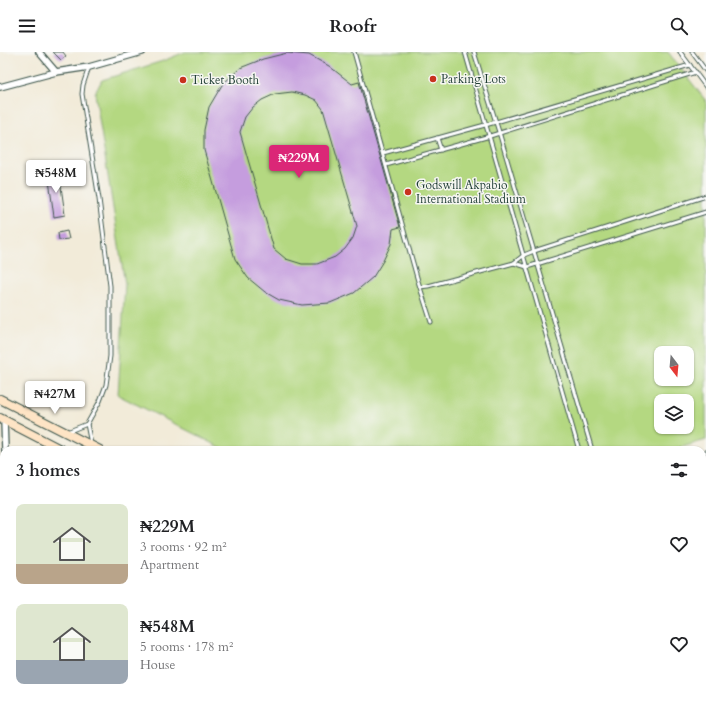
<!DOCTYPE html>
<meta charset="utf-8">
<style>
body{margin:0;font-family:Cardo,serif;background:#f2f2f2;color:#202124;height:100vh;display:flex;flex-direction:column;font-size:15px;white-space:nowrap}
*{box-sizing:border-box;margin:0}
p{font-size:13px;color:#757577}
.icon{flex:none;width:22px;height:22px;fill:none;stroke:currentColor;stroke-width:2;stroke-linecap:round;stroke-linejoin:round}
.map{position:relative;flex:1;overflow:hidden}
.panel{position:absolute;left:0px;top:394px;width:706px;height:256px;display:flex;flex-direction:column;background:#fff;border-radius:12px 12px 0 0;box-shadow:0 1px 3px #0004}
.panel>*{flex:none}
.needle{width:26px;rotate:164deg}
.tools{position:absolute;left:654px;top:294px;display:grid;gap:8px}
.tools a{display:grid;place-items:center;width:40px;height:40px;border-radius:8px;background:#fff;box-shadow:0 1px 3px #0004;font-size:20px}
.price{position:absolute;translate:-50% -34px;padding:0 9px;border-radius:4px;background:#fff;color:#222;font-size:13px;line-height:26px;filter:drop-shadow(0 1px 2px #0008)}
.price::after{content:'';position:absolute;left:50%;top:24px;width:12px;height:9px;margin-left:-6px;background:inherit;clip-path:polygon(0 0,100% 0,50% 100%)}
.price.selected{background:#db2777;color:#fff}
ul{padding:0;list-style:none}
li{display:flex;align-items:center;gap:12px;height:100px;padding:0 16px}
li span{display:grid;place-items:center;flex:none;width:112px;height:80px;border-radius:8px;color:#555}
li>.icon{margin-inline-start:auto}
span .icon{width:48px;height:48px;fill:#fffc;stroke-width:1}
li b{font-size:17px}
h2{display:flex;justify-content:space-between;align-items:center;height:48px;padding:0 16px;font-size:17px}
header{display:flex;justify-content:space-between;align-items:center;height:52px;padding:0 16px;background:#fff;font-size:18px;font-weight:800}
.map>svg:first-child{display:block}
.green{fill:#b4d881;stroke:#6a8a5a;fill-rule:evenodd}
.building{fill:#c59dde;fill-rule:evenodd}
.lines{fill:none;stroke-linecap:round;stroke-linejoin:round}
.service-casing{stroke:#3f574d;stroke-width:5}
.minor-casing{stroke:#3f574d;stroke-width:8}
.secondary-casing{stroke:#3f574d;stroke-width:10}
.service{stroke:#fff;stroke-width:3}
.minor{stroke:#fff;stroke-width:5.5}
.secondary{stroke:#fee4c5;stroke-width:8}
.poi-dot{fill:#c8321e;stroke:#f6f6f2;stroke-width:1.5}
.labels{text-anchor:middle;stroke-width:3;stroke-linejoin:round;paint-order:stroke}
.poi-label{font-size:12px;fill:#1f3d34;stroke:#f6f6f2;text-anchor:start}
</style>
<header><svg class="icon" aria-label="menu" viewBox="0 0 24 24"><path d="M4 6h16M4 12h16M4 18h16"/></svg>Roofr<svg class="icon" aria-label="search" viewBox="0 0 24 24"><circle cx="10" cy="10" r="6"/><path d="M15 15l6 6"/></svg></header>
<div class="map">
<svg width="706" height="650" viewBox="0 0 706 650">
<rect width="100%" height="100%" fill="#f6f6f2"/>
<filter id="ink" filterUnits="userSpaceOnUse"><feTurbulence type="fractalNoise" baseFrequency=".025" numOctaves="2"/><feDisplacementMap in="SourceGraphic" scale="8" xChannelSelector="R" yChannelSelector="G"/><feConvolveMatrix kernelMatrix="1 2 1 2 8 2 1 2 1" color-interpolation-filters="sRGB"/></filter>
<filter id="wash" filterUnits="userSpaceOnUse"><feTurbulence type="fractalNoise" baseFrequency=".012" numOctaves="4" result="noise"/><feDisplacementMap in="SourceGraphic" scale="16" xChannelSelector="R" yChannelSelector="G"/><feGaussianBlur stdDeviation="0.9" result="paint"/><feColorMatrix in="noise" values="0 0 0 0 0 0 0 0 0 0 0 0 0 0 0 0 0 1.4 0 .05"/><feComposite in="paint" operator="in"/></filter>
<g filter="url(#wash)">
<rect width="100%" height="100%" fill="#f2ebd9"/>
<path class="green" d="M185 0H668L706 49V388L672 398H226L118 343 125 232 95 41 102 28 163 9ZM661 301H687V327H661ZM661 349H687V375H661Z"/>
<g id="blocks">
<g class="building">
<path d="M53 0H63L66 4 61 8Z"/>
<path d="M287 1 309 3 329 14 352 32 359 30 400 175 393 177 391 192 383 209 373 225 354 241 330 251 302 253 279 248 265 240 248 226 235 207 204 98V78L209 55 222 33 240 16 263 7ZM292 40 305 43 316 48 323 57 357 174 353 186 345 197 335 205 317 212H302L286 207 274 197 240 80 245 65 253 55 262 48 275 42Z"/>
<path d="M59 120 65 163 54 165 48 121Z"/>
<path d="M67 179 69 187 59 188 58 181Z"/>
</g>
</g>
</g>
<g filter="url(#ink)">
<use href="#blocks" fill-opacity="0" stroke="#3f574d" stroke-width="1"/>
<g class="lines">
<defs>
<g id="service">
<path d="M354 0 418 229 431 270"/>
<path d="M465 0 579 398"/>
<path d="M474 0 499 80 592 398"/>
<path d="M680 0 706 35"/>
<path d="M692 0 706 19"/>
<path d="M437 86 441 98"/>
<path d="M383 101 496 70 690 13"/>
<path d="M386 113 490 84 696 20"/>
<path d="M514 211 527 215 706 160"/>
<path d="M420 235 428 234 514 211 524 203 534 199 706 144"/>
<path d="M87 372 91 392"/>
<path d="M67 380 87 372 100 349 106 333 110 304V234L99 147 82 42 83 33 89 15"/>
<path d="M702 401 706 400"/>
<path d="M702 411 706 410"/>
</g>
<g id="minor">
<path d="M39 0 56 20"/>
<path d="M0 35 56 20 89 15 142 0"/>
<path d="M4 368 5 398"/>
<path d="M702 511 706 512"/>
<path d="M0 572 4 565"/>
<path d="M91 646 93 650"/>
<path d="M398 646 403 650"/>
<path d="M627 646 628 650"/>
<path d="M285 650 286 646"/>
</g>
<g id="secondary">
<path d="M0 347 100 398"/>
<path d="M0 366 62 398"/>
<path d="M434 646 439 650"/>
<path d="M466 646 471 650"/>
</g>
</defs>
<use href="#service" class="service-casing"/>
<use href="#minor" class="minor-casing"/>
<use href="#secondary" class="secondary-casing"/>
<use href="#service" class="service"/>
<use href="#minor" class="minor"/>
<use href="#secondary" class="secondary"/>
</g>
</g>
<g class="poi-dot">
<circle cx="433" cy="27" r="4"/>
<circle cx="183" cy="28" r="4"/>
<circle cx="408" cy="140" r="4"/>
</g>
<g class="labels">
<g class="poi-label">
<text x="441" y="31">Parking Lots</text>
<text x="191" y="32">Ticket Booth</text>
<text x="416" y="137">Godswill Akpabio<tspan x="416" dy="14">International Stadium</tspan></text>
</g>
</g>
</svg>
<div class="tools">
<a><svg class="needle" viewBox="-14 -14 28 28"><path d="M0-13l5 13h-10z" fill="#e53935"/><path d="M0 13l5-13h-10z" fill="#757577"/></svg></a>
<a><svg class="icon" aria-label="layers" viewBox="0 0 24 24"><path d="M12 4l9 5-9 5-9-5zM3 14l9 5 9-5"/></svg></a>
</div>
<b class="price selected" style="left:299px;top:127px">₦229M</b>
<b class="price" style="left:56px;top:142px">₦548M</b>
<b class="price" style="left:55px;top:363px">₦427M</b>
<section class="panel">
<h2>3 homes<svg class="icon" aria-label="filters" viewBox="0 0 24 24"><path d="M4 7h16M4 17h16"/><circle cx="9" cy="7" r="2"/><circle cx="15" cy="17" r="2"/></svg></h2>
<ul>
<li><span style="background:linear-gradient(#dfe7d0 75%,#b9a48a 0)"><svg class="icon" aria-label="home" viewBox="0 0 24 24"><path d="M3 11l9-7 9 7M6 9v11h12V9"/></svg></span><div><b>₦229M</b><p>3 rooms · 92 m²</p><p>Apartment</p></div><svg class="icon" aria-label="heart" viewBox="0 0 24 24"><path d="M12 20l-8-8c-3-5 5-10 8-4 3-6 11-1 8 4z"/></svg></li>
<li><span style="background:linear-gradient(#dfe7d0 70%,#9aa5b1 0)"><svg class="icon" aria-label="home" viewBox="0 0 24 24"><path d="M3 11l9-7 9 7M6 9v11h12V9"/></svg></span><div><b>₦548M</b><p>5 rooms · 178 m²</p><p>House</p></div><svg class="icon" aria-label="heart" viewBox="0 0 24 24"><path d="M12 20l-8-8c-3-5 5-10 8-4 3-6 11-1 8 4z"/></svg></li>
</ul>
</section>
</div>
